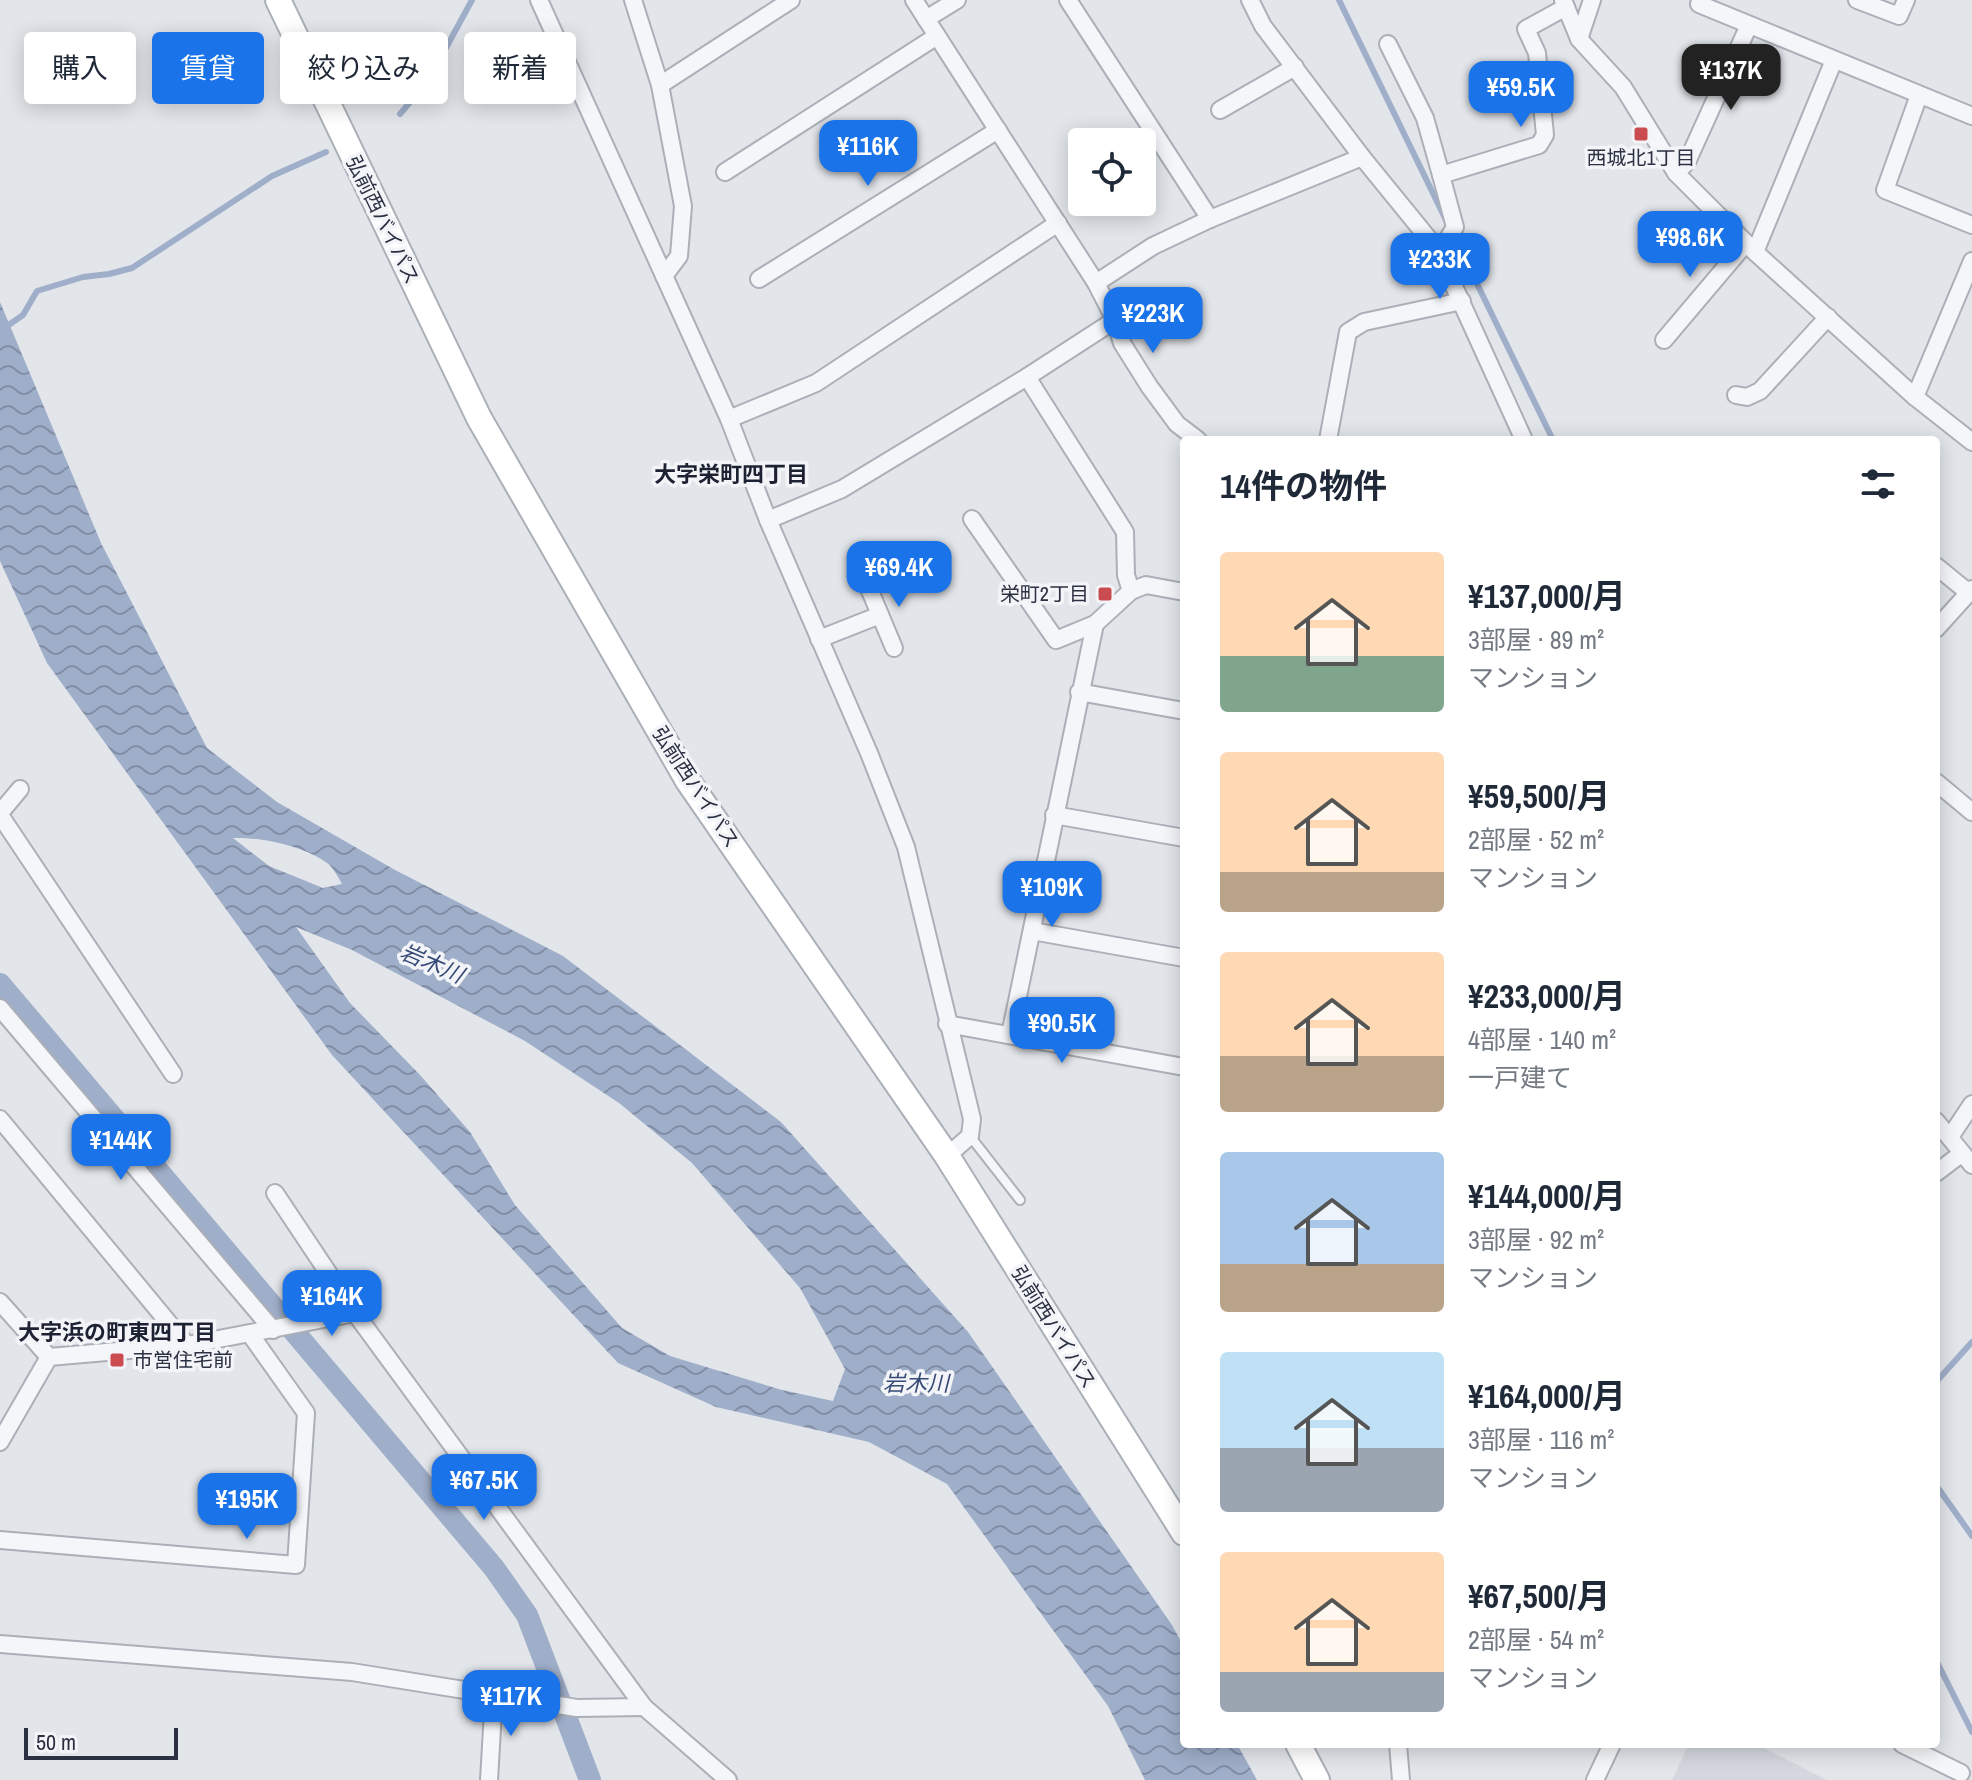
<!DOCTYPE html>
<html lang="ja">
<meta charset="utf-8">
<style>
body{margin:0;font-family:"Archivo Narrow","Noto Sans JP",sans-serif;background:#f2f2f3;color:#1f2937;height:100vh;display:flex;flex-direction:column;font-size:30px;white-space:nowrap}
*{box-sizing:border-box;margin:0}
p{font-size:26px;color:#747a83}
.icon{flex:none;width:44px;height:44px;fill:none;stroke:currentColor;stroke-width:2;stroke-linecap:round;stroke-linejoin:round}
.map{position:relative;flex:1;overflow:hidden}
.sheet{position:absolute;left:1180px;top:436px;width:760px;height:1312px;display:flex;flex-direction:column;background:#fff;border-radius:8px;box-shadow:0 4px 20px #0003}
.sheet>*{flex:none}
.hud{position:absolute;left:24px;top:32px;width:760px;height:72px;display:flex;gap:16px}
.fabs{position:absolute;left:1068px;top:128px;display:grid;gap:16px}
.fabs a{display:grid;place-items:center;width:88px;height:88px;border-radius:8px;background:#fff;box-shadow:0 4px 20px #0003;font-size:40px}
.scale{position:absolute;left:24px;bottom:20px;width:154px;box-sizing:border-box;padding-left:8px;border:4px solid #2b3042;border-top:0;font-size:22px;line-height:28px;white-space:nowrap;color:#2b3042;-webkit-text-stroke:6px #f2f4f8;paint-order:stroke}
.price{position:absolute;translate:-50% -68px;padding:0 18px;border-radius:16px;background:#1a73e8;color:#fff;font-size:26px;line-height:52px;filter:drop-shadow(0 2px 4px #0008)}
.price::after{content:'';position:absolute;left:50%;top:48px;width:24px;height:18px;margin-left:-12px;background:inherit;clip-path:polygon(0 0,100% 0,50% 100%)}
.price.on{background:#222;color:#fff}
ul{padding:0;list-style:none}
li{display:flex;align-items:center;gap:24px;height:200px;padding:0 40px}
li span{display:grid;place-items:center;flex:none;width:224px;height:160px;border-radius:8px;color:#555}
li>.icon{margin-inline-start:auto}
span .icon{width:96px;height:96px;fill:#fffc;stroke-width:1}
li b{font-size:34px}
h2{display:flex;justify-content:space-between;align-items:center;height:96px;padding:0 40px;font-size:34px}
.tag{padding:0 28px;border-radius:8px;background:#fff;box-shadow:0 4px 20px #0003;font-size:28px;line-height:72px}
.tag.on{background:#1a73e8;color:#fff}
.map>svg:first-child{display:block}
.built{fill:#d5d7df}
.water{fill:url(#water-waves);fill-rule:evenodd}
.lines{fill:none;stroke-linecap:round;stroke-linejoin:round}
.stream{stroke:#9faec9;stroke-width:6}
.canal{stroke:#9faec9;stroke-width:22}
.lane-casing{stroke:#abafb8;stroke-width:12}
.street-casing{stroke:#abafb8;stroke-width:20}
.secondary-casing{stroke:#abafb8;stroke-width:28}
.lane{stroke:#f5f6f9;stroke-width:8}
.street{stroke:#f5f6f9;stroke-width:16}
.secondary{stroke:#fff;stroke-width:24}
.poi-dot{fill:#cb4c50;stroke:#f2f4f8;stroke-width:3}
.labels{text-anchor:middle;stroke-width:7;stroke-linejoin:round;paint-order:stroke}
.poi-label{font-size:20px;fill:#2b3042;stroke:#f2f4f8}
.street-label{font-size:20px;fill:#2b3042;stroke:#f2f4f8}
.neighbourhood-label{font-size:22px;font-weight:bold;fill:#1d2233;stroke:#f2f4f8}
.water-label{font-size:22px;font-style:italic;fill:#364a75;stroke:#f2f4f8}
</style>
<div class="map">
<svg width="1972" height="1780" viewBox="0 0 1972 1780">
<defs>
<pattern id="water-waves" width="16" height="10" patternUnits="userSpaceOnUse" patternTransform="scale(2)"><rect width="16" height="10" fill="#9faec9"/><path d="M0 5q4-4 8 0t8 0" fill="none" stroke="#828ea5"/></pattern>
</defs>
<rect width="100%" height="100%" fill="#e2e5ea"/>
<path class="built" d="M1689 1744H1756L1827 1780H1672Z"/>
<path class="water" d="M0 302 101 543 207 748 277 802 395 870 563 956 781 1122 968 1332 1172 1625 1184 1647V1744H1237L1257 1780H1145L1108 1706 947 1484 869 1442 716 1407 618 1363 332 1055 47 663 0 561ZM233 838C261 837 304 846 327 863 333 867 338 877 342 884L323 888 269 866ZM296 927 352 950 525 1041 619 1103 692 1163 800 1288 845 1369 833 1401 782 1390 670 1356 622 1328 515 1205 470 1132 420 1075 350 1003Z"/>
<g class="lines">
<g class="stream">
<path d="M1339 0 1553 440"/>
<path d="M400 114 428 81 472 0"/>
<path d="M0 331 23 315 37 291 83 277 109 274 132 268 272 176 326 152"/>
<path d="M1936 1382 1972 1342"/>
<path d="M1936 1485 1972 1536"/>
<path d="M1936 1660 1972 1732"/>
</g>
<path class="canal" d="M0 984 494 1568 527 1615 590 1780"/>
<defs>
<path id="lane" d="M970 1136 1020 1200"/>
<g id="street">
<path d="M539 0 729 419 768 520 869 753 906 847 972 1119 970 1136 947 1156"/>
<path d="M633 0 660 85 683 206 679 256 664 276"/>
<path d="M914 0 1096 283 1115 320 1122 343 1149 386 1177 424 1198 440"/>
<path d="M1068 0 1210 219"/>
<path d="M1250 0 1263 26 1362 157 1437 249 1524 440"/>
<path d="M1563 0 1579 39 1623 87 1676 173 1755 252 1915 397 1972 442"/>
<path d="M1857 0 1899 16 1906 0"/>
<path d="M1699 4 1972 116"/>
<path d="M926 19 957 0"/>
<path d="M1579 39 1592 0"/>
<path d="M1388 44 1425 118 1441 175"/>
<path d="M660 85 791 0"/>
<path d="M1919 95 1885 190 1972 225"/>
<path d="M1220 110 1295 67"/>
<path d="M725 172 937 36"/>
<path d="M1676 173 1687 162 1749 25"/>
<path d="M1437 249 1446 242 1455 227 1441 175 1539 145 1545 135 1537 53 1526 29 1566 7"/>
<path d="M1755 252 1834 60"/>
<path d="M759 279 998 130"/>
<path d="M1096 283 1153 246 1210 219 1362 157"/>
<path d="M1664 340 1746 243"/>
<path d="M1027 377 1125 532 1126 575 1131 591"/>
<path d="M1736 395 1747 397 1760 391 1828 317"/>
<path d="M1915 397 1972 261"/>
<path d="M729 419 816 383 1058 223"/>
<path d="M1328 440 1348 332 1364 322 1462 301"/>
<path d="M972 519 1056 640 1095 624"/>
<path d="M768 520 842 489 1027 377 1115 320"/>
<path d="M1936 566 1969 593"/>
<path d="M868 586 894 648"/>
<path d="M1936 629 1972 589"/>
<path d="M819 639 880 615"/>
<path d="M1079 692 1184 711"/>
<path d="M1936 782 1972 812"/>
<path d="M0 813 20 789"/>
<path d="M0 815 173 1074"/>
<path d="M1054 815 1184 838"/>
<path d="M1032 931 1184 958"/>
<path d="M0 1008 273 1330"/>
<path d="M947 1024 1184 1067"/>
<path d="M1010 1035 1095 624 1131 591 1146 585 1184 592"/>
<path d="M0 1119 187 1345"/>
<path d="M1936 1121 1972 1165"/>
<path d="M1950 1137 1972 1104"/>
<path d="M1936 1173 1961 1154"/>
<path d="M275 1193 355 1313 644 1707 728 1780"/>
<path d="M0 1302 49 1357"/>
<path d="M0 1442 49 1357 187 1345 355 1313"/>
<path d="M0 1540 296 1565 306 1413 250 1334"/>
<path d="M0 1644 352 1672 577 1708 644 1707"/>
<path d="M1398 1744 1401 1780"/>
<path d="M1902 1744 1961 1773"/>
<path d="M489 1780 494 1694"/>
<path d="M1595 1780 1612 1744"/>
</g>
<g id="secondary">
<path d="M278 0 479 418 688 781 947 1156 1184 1533"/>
<path d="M1298 1744 1317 1780"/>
</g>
</defs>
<use href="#lane" class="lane-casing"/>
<use href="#street" class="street-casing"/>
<use href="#secondary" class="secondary-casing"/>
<use href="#lane" class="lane"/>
<use href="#street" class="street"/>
<use href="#secondary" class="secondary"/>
</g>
<g class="poi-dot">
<rect x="1633" y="126" width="16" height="16" rx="4"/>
<rect x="1097" y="586" width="16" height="16" rx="4"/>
<rect x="109" y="1352" width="16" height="16" rx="4"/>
</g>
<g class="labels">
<g class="poi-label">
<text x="1641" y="165">西城北1丁目</text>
<text x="1089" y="601" text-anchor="end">栄町2丁目</text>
<text x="133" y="1367" text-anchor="start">市営住宅前</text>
</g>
<g class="street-label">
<text transform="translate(383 220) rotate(64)" y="7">弘前西バイパス</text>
<text transform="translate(696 787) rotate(57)" y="7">弘前西バイパス</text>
<text transform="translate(1054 1327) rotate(58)" y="7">弘前西バイパス</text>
</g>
<g class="neighbourhood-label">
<text x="731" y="482">大字栄町四丁目</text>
<text x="117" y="1340">大字浜の町東四丁目</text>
</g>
<g class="water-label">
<text transform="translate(432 963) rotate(23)" y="8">岩木川</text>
<text x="916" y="1391">岩木川</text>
</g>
</g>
</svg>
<div class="fabs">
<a><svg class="icon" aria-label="locate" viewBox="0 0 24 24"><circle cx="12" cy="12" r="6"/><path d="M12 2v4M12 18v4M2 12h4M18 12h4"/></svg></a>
</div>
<div class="scale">50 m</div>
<b class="price on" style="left:1731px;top:112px">¥137K</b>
<b class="price" style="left:1521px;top:129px">¥59.5K</b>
<b class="price" style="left:868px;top:188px">¥116K</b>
<b class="price" style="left:1690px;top:279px">¥98.6K</b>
<b class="price" style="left:1440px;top:301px">¥233K</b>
<b class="price" style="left:1153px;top:355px">¥223K</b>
<b class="price" style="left:899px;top:609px">¥69.4K</b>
<b class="price" style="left:1052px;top:929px">¥109K</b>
<b class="price" style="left:1062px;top:1065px">¥90.5K</b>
<b class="price" style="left:121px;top:1182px">¥144K</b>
<b class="price" style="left:332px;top:1338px">¥164K</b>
<b class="price" style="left:484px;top:1522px">¥67.5K</b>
<b class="price" style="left:247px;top:1541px">¥195K</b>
<b class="price" style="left:511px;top:1738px">¥117K</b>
<div class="hud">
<a class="tag">購入</a>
<a class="tag on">賃貸</a>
<a class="tag">絞り込み</a>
<a class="tag">新着</a>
</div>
<section class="sheet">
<h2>14件の物件<svg class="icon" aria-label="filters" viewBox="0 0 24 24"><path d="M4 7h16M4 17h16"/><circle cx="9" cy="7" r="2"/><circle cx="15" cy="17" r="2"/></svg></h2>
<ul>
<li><span style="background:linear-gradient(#ffd9b3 65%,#7fa58c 0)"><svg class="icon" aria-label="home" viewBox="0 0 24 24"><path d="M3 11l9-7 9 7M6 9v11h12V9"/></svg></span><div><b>¥137,000/月</b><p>3部屋 · 89 m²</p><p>マンション</p></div></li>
<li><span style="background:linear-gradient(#ffd9b3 75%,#b9a48a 0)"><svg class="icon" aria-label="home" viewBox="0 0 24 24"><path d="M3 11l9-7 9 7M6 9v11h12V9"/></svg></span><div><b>¥59,500/月</b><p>2部屋 · 52 m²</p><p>マンション</p></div></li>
<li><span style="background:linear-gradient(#ffd9b3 65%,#b9a48a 0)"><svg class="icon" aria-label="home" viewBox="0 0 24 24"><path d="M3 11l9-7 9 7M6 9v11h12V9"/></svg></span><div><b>¥233,000/月</b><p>4部屋 · 140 m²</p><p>一戸建て</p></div></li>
<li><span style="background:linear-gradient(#a9c7e8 70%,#b9a48a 0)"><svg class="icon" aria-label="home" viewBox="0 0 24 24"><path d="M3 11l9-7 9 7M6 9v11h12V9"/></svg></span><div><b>¥144,000/月</b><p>3部屋 · 92 m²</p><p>マンション</p></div></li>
<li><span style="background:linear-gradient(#bfe0f5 60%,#9aa5b1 0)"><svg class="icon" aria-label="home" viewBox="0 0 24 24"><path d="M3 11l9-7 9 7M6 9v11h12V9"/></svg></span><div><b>¥164,000/月</b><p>3部屋 · 116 m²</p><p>マンション</p></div></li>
<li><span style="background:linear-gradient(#ffd9b3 75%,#9aa5b1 0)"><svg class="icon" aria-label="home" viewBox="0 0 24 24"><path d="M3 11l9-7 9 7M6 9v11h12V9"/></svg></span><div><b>¥67,500/月</b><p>2部屋 · 54 m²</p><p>マンション</p></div></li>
</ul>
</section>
</div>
